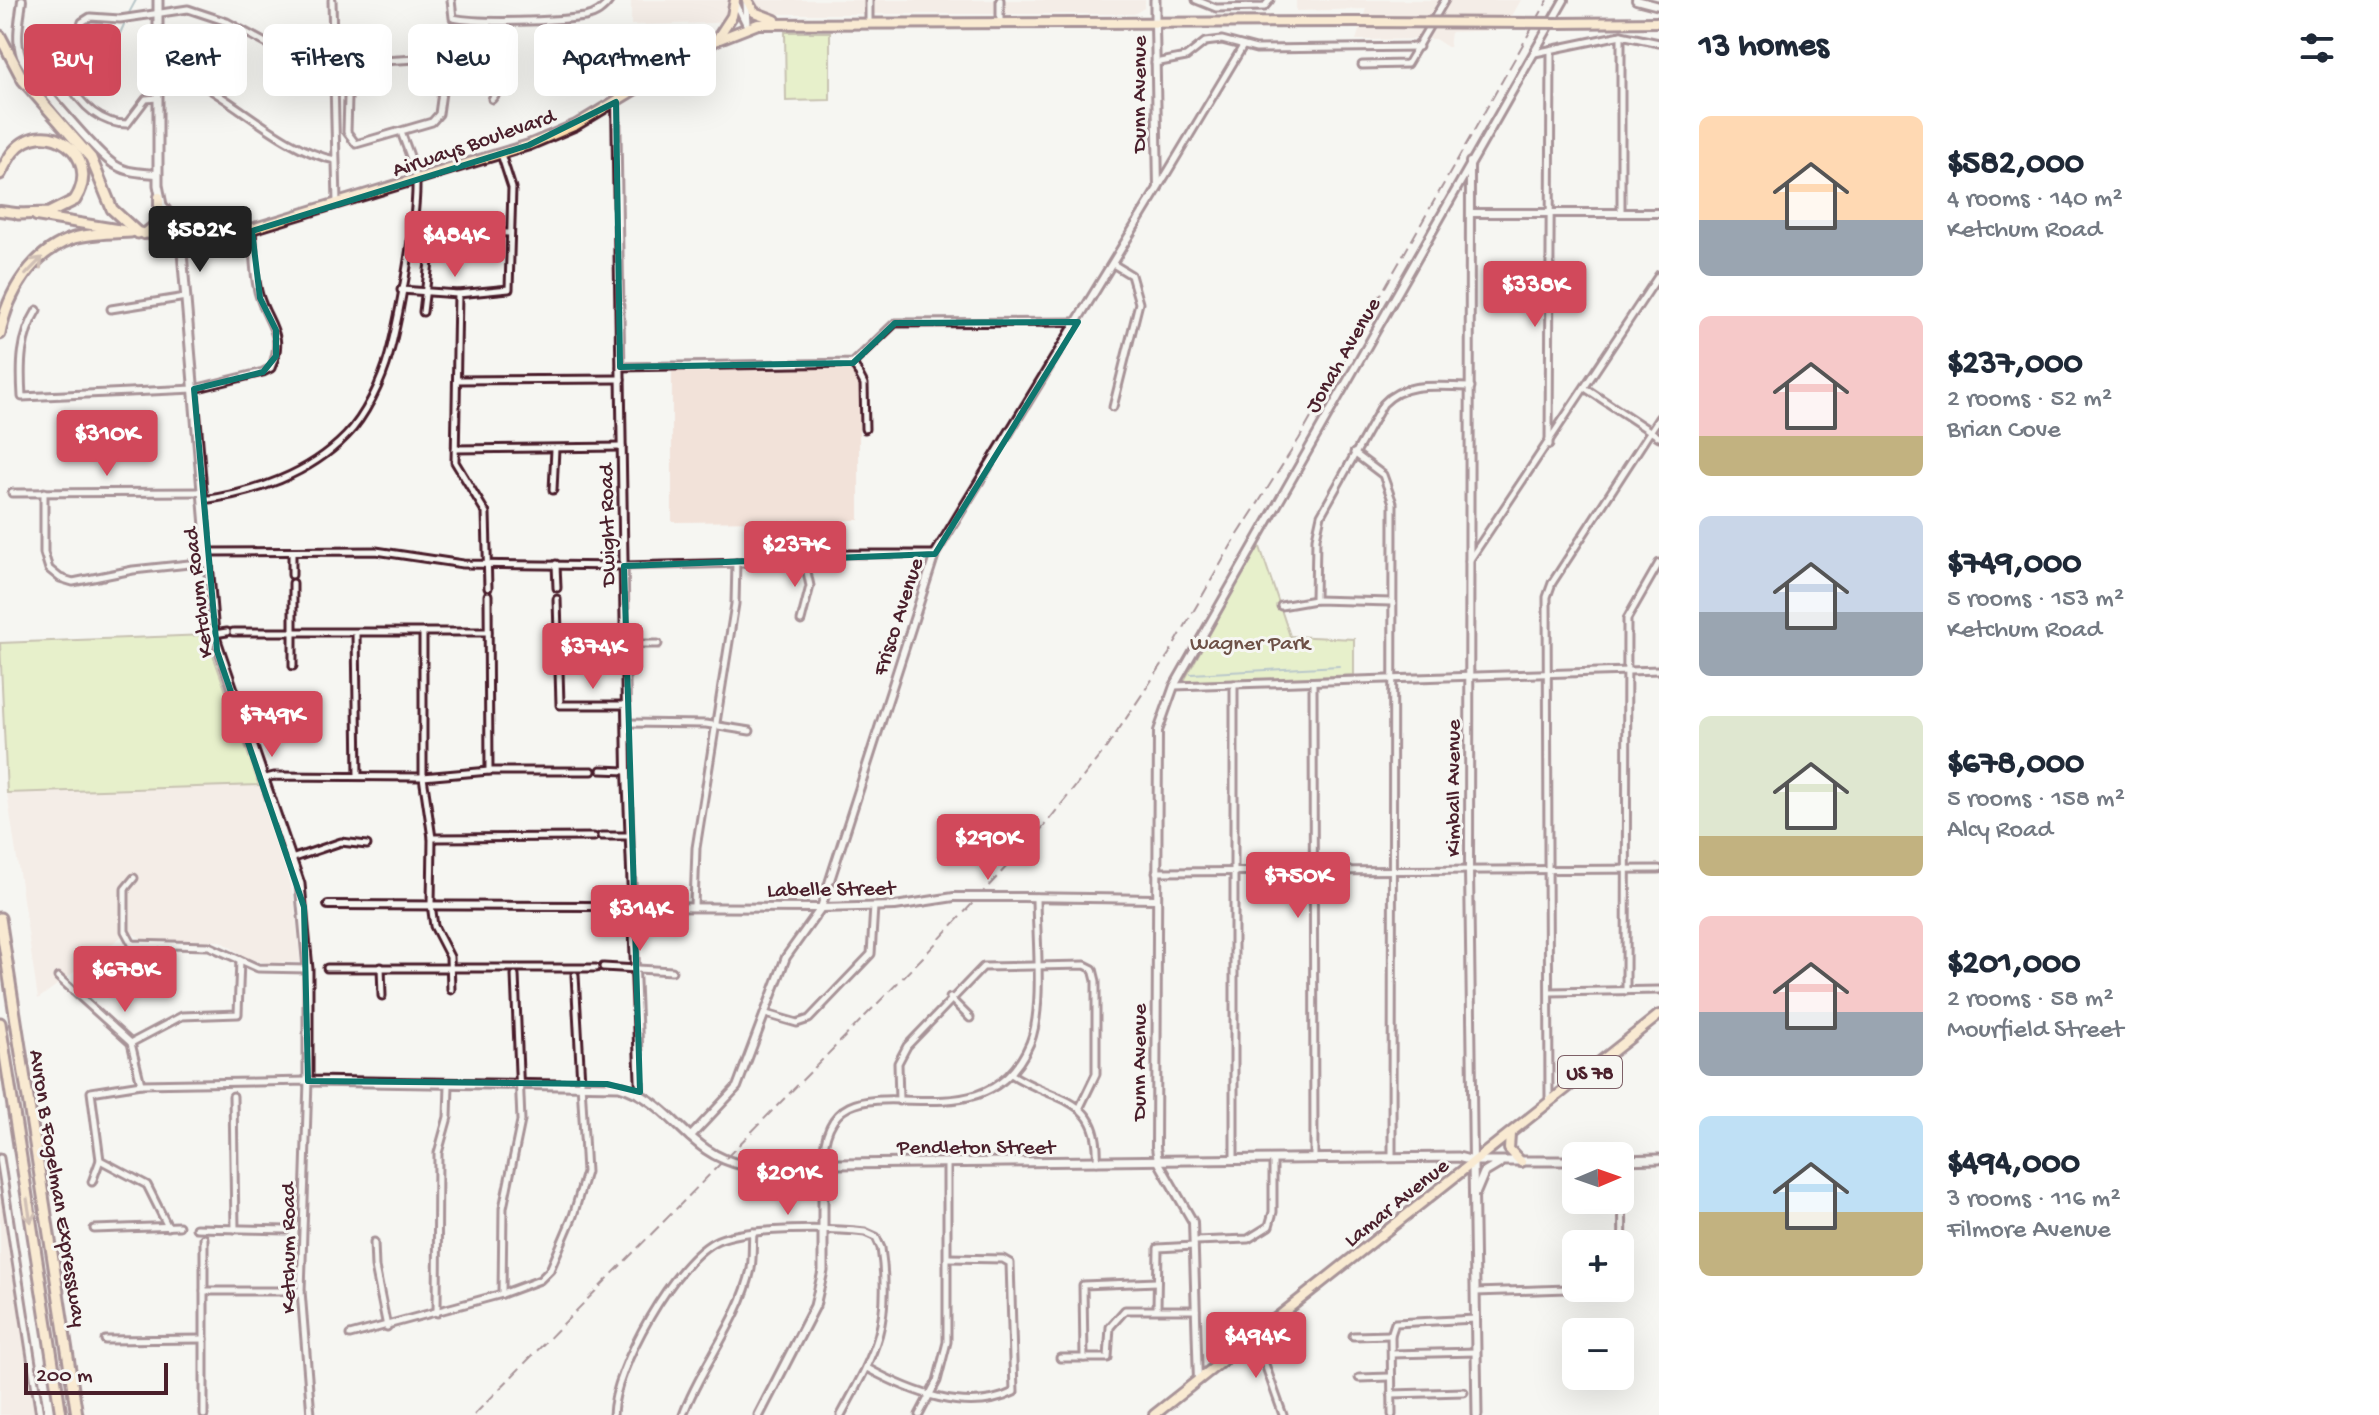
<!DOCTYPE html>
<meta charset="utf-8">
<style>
body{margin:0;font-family:"Gochi Hand",sans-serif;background:#f6f6f7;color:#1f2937;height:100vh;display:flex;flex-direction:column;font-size:30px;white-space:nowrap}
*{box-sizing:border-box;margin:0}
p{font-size:26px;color:#747a83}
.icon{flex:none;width:44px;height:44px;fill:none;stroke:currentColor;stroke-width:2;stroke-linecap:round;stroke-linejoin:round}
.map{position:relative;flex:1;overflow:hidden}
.panel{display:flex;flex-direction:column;background:#fff;width:720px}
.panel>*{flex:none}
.banner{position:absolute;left:24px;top:24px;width:760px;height:72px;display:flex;gap:16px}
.needle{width:52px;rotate:88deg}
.buttons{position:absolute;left:1562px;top:1142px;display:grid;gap:16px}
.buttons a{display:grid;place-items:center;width:72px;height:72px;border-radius:12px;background:#fff;box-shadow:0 8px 32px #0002;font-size:40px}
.scale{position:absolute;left:24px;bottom:20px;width:144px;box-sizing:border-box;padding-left:8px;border:4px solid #4a1f2b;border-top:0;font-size:22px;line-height:28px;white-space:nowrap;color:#4a1f2b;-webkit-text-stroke:6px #f6f6f2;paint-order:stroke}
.price{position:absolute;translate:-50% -68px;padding:0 18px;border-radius:8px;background:#d1495b;color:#fff;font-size:26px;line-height:52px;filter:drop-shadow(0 2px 4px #0008)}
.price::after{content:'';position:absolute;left:50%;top:48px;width:24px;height:18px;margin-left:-12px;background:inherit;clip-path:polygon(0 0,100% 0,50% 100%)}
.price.selected{background:#222;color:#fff}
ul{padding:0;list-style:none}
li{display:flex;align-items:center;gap:24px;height:200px;padding:0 40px}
li span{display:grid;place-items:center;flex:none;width:224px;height:160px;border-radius:12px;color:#555}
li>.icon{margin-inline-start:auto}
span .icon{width:96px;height:96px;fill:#fffc;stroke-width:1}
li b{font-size:34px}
h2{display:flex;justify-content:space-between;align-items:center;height:96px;padding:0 40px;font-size:34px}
.tag{padding:0 28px;border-radius:12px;background:#fff;box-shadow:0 8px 32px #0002;font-size:28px;line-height:72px}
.tag.selected{background:#d1495b;color:#fff}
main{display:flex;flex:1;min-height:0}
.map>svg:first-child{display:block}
.built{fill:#f2e2d9}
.green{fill:#d5e89c;stroke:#908464;stroke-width:2}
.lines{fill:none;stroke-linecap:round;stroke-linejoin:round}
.stream{stroke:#72919a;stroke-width:2}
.minor-casing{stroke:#4a1f2b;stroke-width:11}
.tertiary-casing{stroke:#4a1f2b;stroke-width:12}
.secondary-casing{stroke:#4a1f2b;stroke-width:13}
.primary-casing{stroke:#4a1f2b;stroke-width:14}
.motorway-casing{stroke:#4a1f2b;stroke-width:15}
.minor{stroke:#f6f6f2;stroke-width:5}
.tertiary{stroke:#f6f6f2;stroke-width:6}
.secondary{stroke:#f6f6f2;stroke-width:7}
.primary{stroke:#fcdcac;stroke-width:8}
.motorway{stroke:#fcdcac;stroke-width:9}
.rail{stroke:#4a1f2b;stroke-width:2;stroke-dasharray:12 6;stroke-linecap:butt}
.tertiary-bridge-casing{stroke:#4a1f2b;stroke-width:12;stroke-linecap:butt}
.primary-bridge-casing{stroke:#4a1f2b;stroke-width:14;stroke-linecap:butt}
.tertiary-bridge{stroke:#f6f6f2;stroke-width:6}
.primary-bridge{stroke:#fcdcac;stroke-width:8}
.oneway{stroke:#a37e6c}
.marked{fill:none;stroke:#0f766e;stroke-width:6;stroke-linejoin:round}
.labels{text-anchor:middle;stroke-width:6;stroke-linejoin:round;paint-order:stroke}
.shield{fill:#f6f6f2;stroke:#7e6067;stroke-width:2}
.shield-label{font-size:20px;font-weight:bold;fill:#4a1f2b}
.street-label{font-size:22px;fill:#4a1f2b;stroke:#f6f6f2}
.park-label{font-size:22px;fill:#6d5147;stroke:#f6f6f2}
</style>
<main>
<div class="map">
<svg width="1659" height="1415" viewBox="0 0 1659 1415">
<rect width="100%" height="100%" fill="#f6f6f2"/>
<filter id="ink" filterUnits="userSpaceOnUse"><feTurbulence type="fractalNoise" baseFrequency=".0125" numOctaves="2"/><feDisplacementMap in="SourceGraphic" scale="16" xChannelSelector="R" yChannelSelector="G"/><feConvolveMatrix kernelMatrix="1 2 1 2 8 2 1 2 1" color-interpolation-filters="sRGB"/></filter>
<g filter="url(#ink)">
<g class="built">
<path d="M631 0H1145V3L1144 8 1134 14H771L713 23 631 25Z"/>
<path d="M1296 0H1521L1504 30 1451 32 1449 48 1435 39 1356 40 1366 9 1296 11Z"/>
<path d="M851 368 859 379V520L672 522V372Z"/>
<path d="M259 785 294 898 300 962 267 963 245 957 221 941 143 940 134 934 121 937 38 999 7 793Z"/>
<path d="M0 1179 6 1221 35 1415H0Z"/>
</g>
<g class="green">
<path d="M785 32H830V100L786 101Z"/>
<path d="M1259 544 1290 636 1354 639V675L1186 683 1185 679Z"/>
<path d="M206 635 259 785 7 793 0 643Z"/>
</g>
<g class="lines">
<g class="stream">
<path d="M129 13 136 0"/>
<path d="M76 89 107 64 125 22"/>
<path d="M1191 674 1339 666"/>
</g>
<defs>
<g id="minor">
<path d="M332 0 337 203"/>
<path d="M451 0 453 18C480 24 556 21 585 17 596 15 604 9 610 0"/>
<path d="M869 0V24"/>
<path d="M1000 0V23"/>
<path d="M1196 0 1216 8 1264 7 1270 0"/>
<path d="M735 1 747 26"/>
<path d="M746 3 747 25"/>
<path d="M1535 53 1621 35 1659 43"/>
<path d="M416 59 446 63 439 114 432 122 356 144 347 132 349 63Z"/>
<path d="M443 62 449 42 484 40 495 44 499 90 492 99"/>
<path d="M1155 63 1186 57 1205 42 1222 40 1256 49 1419 47"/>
<path d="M1362 65 1407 64 1445 0"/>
<path d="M157 68C216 76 270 147 335 160"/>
<path d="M157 98 146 99 127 124C98 124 78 101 65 77L82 22 90 17 120 19 188 9 227 22 348 88"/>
<path d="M1158 188 1243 46"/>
<path d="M1621 213V35"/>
<path d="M483 232 509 233"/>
<path d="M1113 264 1131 275 1139 303 1113 407"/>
<path d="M401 290 458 294 509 289 512 188 501 154"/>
<path d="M458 294 455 462 486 513 488 588"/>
<path d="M111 309 186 297"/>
<path d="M37 310C20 338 20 365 22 397L194 389 263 372 271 368C286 334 268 325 259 295 253 275 254 252 252 231"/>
<path d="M423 312 429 262"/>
<path d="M853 363 864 384 865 429"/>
<path d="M620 367 853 363 895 323 1077 322"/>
<path d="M457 380 621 379"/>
<path d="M1585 388 1659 437"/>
<path d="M1549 445 1551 50"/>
<path d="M455 449 622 447"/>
<path d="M1354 453 1383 475 1393 503 1392 1158"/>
<path d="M553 490 555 449"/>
<path d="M44 492V553L49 569 60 578 73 582 133 570 208 562"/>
<path d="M12 493 203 492"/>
<path d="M203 500C255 493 309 474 346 436 365 417 382 381 389 355 398 322 421 202 415 173 412 159 406 146 401 132"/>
<path d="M207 552 376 551 463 564 624 566 779 562 820 554H935"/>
<path d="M292 552V575"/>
<path d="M1469 561 1659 275"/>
<path d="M556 564 557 588"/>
<path d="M293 583V666"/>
<path d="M488 595 489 771"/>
<path d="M557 599 560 705H626"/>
<path d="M1315 600 1316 538 1321 515 1383 404C1405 380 1441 387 1471 387"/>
<path d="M1281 606 1315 600 1392 602"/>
<path d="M801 621 810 586 804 558"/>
<path d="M233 632H488"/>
<path d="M356 633 358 776"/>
<path d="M423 633V777L432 838 431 904 434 926 450 957 451 990"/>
<path d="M214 634 227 632"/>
<path d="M626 644H658"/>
<path d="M1313 682 1314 1159"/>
<path d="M1174 686 1659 670"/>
<path d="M627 723 706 724 750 731"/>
<path d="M601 770 627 771"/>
<path d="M262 779 274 776 423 777 489 771H592"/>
<path d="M601 836H629"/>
<path d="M432 838 594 837"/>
<path d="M291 859 341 842 367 845"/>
<path d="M1156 872 1659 869"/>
<path d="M134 878 125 889V931L132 944 209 946 258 968 308 969"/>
<path d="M694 906 696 848 735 604 736 563"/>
<path d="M381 967 382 996"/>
<path d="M603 967 672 971"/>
<path d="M327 968H596"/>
<path d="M58 977 131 1043 141 1084"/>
<path d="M1626 991 1627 619 1659 563"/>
<path d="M1550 992 1659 990"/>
<path d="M950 998 970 1018"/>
<path d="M766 1014 797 1023 809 1019 871 954 874 907"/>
<path d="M131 1043 182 1016 238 1014 240 960"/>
<path d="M1011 1074C1055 1103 1101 1095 1097 1162"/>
<path d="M233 1096 235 1229"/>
<path d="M899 1101 898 1063 907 1046 983 967 1085 965 1093 969 1096 981V1074L1080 1107"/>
<path d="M1549 1101 1547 597 1552 583 1659 418"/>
<path d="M0 1158 40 1415"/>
<path d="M1234 1159V684"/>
<path d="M823 1164C824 1033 978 1165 1030 1043 1044 1010 1036 935 1036 897"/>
<path d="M92 1182 100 1160"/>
<path d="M168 1227 147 1185 100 1160 91 1092 141 1084 308 1081 301 1291 311 1415"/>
<path d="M196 1228 286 1230"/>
<path d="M94 1229 179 1226"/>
<path d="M1195 1241 1248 1239 1269 1226 1273 1212V1160"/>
<path d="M374 1242 375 1267 387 1327"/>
<path d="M1620 1283 1623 1265 1622 1160"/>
<path d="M204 1291H301"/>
<path d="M1475 1292 1598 1288"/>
<path d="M502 1294 503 1208 521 1121 515 975"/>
<path d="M1157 1309 1158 1248 1194 1246"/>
<path d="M437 1313 438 1153 448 1117 449 1085"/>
<path d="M350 1335 502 1294 540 1280 550 1270 573 1216 586 1172 575 975"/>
<path d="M1255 1336 1283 1415"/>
<path d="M1353 1336 1391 1335"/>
<path d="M105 1340 204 1339"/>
<path d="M1392 1354 1476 1352"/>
<path d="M1060 1358H1108L1110 1327 1125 1310H1196"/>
<path d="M1084 1358 1083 1285 1157 1282"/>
<path d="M867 1368C911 1392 967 1415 1014 1392L1010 1263 1003 1259 949 1258"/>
<path d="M1359 1378 1390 1377"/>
<path d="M1391 1394 1464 1392"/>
<path d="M204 1415V1238"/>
<path d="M613 1415C614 1369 675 1259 718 1240 748 1227 832 1228 865 1232L876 1237 881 1248C892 1323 876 1351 841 1415"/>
<path d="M683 1415C701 1365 740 1321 751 1269 753 1257 752 1244 753 1232"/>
<path d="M919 1415 937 1381 947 1342V1163"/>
<path d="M1392 1415 1391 1335 1395 1323 1476 1319"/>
</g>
<g id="tertiary">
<path d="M22 0C20 19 15 38 21 56 27 72 100 157 115 165 128 173 143 173 158 174"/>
<path d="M1636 0 1659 6"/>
<path d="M616 102 627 771 640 1092"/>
<path d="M1470 162 1469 871 1473 1161"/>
<path d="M1472 213H1659"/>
<path d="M1022 897 1155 899"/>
<path d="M328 905 594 906"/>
<path d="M603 907 821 908 895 906 954 897"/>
<path d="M690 1137 737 1087 786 957 821 908 935 554 1158 188 1155 24"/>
<path d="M1198 1381 1193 1222 1158 1161 1156 1147 1158 731 1174 686 1564 0"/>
</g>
<g id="secondary">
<path d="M158 0V185L162 205 180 228 214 634 300 884 308 969V1081L619 1086C674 1102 686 1154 743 1165L1458 1157 1473 1161H1576"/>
<path d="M1155 0V24"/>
<path d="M1620 1160 1659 1159"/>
<path d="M1473 1161 1477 1415"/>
<path d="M1476 1192 1484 1173 1499 1164"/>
<path d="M759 1415 815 1306 823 1271V1164"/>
</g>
<g id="primary">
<path d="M747 0 754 12 775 20"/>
<path d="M1558 23 1659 22"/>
<path d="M717 39 732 16 735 0"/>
<path d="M0 211 23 214"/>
<path d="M36 216 122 230"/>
<path d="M135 232 181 238 225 237 529 145 576 125 717 40 758 24 1361 22"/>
<path d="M144 234 159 222V197"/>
<path d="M1510 1134 1509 1149 1521 1162"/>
<path d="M1154 1415 1659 1015"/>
</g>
<g id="motorway">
<path d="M0 36 23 80 91 158 112 209 138 233"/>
<path d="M0 174C4 167 8 158 13 152 45 113 104 156 75 200L49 213 18 214"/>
<path d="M0 334C7 293 33 251 74 238 91 233 112 233 131 232"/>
<path d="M0 918 77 1415"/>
<path d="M0 1023 61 1415"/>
</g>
</defs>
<use href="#minor" class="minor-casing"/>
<use href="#tertiary" class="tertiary-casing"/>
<use href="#secondary" class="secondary-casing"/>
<use href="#primary" class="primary-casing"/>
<use href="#motorway" class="motorway-casing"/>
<use href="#minor" class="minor"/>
<use href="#tertiary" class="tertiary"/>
<use href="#secondary" class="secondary"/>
<use href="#primary" class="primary"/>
<use href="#motorway" class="motorway"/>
<path class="rail" d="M474 1415 923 957 1044 826 1107 747 1169 654 1232 544 1299 439 1548 0"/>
<defs>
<path id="tertiary-bridge" d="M954 897H1022"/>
<path id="primary-bridge" d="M1361 22 1558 23"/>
</defs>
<use href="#tertiary-bridge" class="tertiary-bridge-casing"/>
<use href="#primary-bridge" class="primary-bridge-casing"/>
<use href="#tertiary-bridge" class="tertiary-bridge"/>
<use href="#primary-bridge" class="primary-bridge"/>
</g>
<defs><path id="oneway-shaft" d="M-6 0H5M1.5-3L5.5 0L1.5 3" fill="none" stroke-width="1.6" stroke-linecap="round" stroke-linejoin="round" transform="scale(2)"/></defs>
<g class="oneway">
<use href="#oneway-shaft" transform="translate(34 266) rotate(-46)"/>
<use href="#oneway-shaft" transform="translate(29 1211) rotate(81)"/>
</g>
</g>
<path d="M0 0H1659V1415H0ZM616 102 620 367 853 363 895 323 1078 322 935 554 624 566 640 1092 607 1084 308 1081 304 907 217 651 194 389 263 372 276 356V330L260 298 252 231 529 145Z" fill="#f6f6f2" fill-opacity=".55" fill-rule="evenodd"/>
<path class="marked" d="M616 102 620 367 853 363 895 323 1078 322 935 554 624 566 640 1092 607 1084 308 1081 304 907 217 651 194 389 263 372 276 356V330L260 298 252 231 529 145Z"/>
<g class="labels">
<rect class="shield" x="1558" y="1056" width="64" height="32" rx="6"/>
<g class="shield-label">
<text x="1590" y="1079">US 78</text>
</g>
<g class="street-label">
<text transform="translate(1137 94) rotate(-90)" y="8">Dunn Avenue</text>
<text transform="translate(473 141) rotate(-19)" y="8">Airways Boulevard</text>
<text transform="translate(1341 354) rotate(-60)" y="8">Jonah Avenue</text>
<text transform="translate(605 525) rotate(-91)" y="8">Dwight Road</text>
<text transform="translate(196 593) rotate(-97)" y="8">Ketchum Road</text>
<text transform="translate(896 616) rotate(-72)" y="8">Frisco Avenue</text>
<text transform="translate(1451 788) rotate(-90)" y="8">Kimball Avenue</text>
<text transform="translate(831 887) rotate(-1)" y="8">Labelle Street</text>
<text transform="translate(1137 1062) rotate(-90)" y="8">Dunn Avenue</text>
<text x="976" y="1153">Pendleton Street</text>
<text transform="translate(60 1188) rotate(81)" y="8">Avron B Fogelman Expressway</text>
<text transform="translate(1395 1201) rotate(-39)" y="8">Lamar Avenue</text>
<text transform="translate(286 1248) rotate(-90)" y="8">Ketchum Road</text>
</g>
<g class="park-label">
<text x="1250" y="649">Wagner Park</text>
</g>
</g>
</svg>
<div class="buttons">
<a><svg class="needle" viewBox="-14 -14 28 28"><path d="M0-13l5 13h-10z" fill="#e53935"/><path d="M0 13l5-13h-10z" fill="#747a83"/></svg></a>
<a>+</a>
<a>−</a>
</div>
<div class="scale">200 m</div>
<b class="price selected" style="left:200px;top:274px">$582K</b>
<b class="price" style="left:455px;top:279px">$484K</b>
<b class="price" style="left:1535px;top:329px">$338K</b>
<b class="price" style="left:107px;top:478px">$310K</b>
<b class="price" style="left:795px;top:589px">$237K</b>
<b class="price" style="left:593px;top:691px">$374K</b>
<b class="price" style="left:272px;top:759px">$749K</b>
<b class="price" style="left:988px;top:882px">$290K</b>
<b class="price" style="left:1298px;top:920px">$750K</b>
<b class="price" style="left:640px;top:953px">$314K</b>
<b class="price" style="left:125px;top:1014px">$678K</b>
<b class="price" style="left:788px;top:1217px">$201K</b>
<b class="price" style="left:1256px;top:1380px">$494K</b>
<div class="banner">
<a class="tag selected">Buy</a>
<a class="tag">Rent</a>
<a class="tag">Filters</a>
<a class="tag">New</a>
<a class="tag">Apartment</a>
</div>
</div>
<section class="panel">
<h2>13 homes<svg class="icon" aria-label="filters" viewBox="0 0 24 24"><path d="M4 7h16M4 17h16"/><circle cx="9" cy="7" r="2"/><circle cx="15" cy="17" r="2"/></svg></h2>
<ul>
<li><span style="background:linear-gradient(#ffd9b3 65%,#9aa5b1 0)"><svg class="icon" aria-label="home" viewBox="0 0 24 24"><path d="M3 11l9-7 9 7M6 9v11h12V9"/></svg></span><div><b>$582,000</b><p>4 rooms · 140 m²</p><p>Ketchum Road</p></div></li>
<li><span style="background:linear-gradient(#f6c9c9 75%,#c2b280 0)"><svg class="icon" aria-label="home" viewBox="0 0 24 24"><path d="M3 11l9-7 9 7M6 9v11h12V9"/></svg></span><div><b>$237,000</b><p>2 rooms · 52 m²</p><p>Brian Cove</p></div></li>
<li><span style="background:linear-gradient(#c9d6e8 60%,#9aa5b1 0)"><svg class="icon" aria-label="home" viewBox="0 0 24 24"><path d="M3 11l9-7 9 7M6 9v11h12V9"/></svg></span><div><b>$749,000</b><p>5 rooms · 153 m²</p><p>Ketchum Road</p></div></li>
<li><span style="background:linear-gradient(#dfe7d0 75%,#c2b280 0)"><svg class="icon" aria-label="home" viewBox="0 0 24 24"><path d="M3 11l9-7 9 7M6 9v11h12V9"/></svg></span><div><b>$678,000</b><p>5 rooms · 158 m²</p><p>Alcy Road</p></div></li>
<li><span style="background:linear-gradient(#f6c9c9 60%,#9aa5b1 0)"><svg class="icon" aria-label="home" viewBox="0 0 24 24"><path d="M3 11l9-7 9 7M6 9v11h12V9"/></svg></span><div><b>$201,000</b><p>2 rooms · 58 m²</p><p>Mourfield Street</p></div></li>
<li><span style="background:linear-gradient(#bfe0f5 60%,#c2b280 0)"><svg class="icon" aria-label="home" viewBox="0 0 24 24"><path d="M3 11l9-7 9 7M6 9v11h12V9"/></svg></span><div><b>$494,000</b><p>3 rooms · 116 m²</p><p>Filmore Avenue</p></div></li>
</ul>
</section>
</main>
